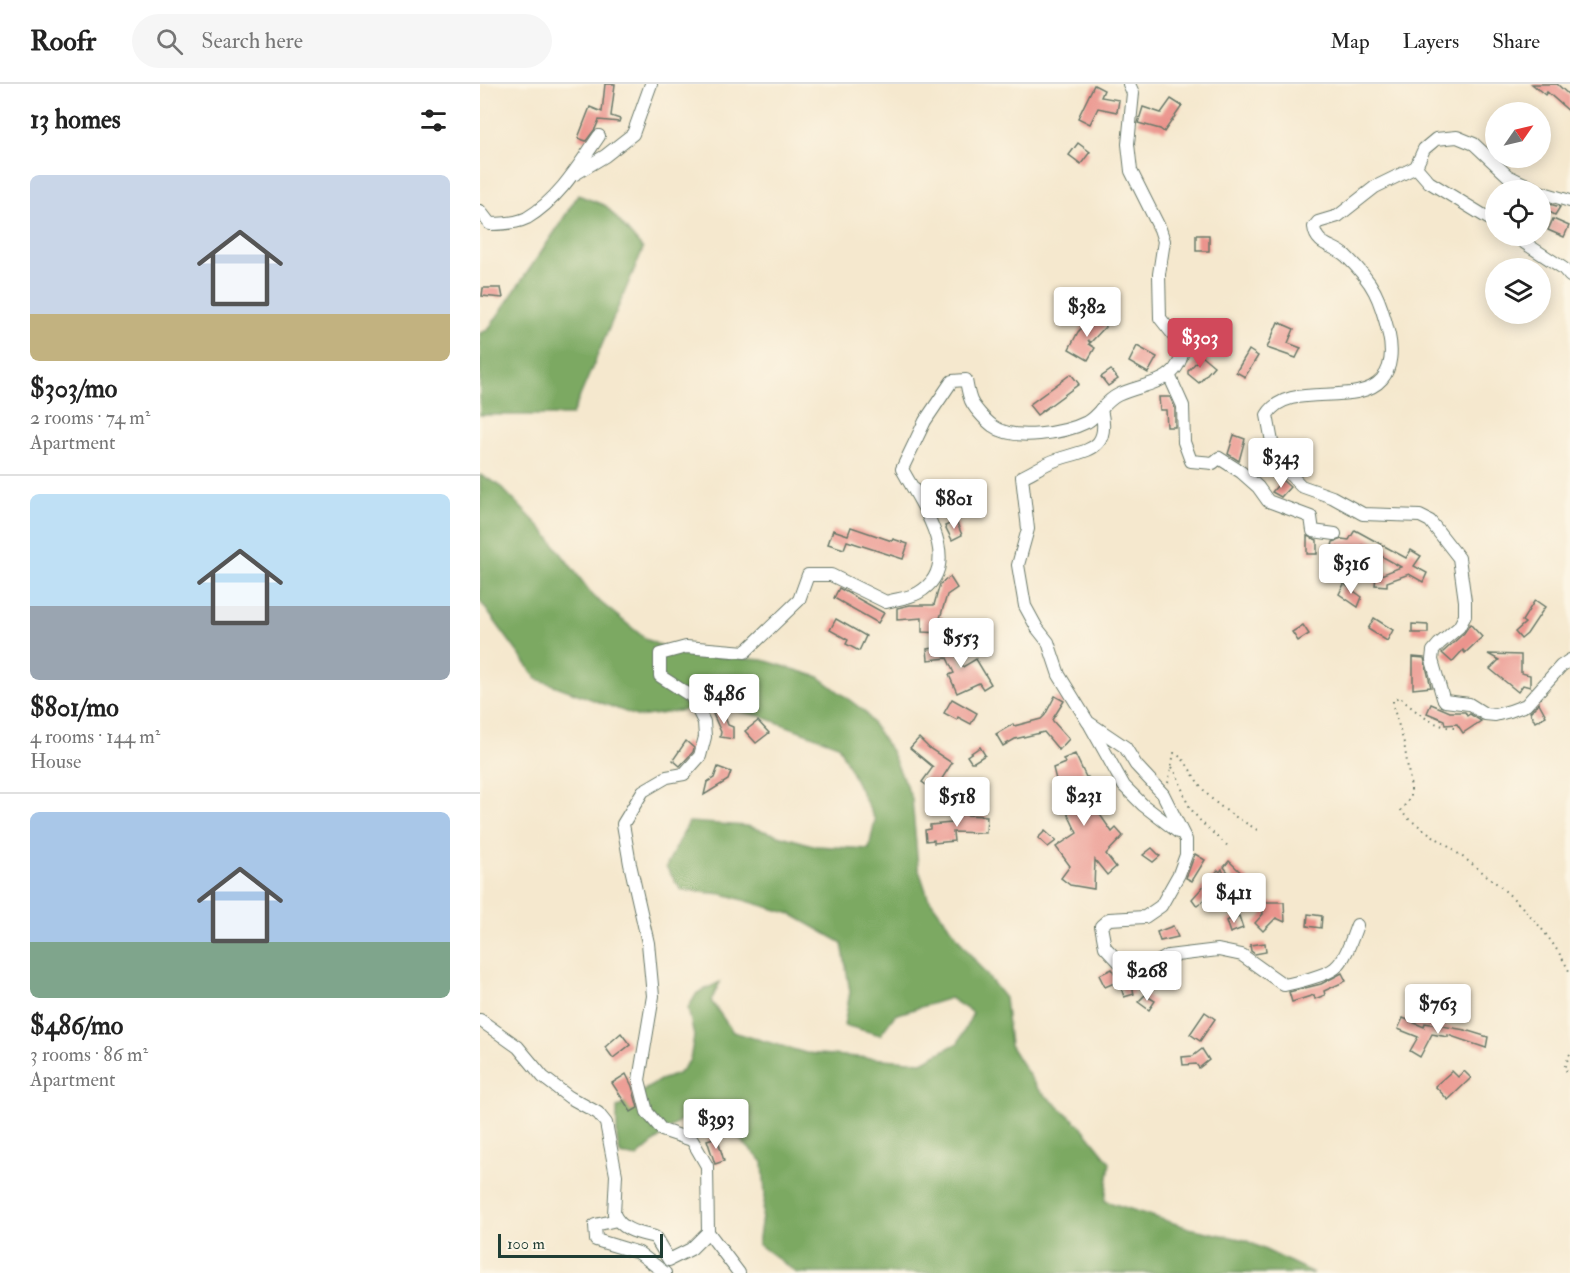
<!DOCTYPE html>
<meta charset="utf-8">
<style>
body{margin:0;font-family:"IM FELL Double Pica",serif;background:#f6f6f6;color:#222;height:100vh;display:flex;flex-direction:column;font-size:22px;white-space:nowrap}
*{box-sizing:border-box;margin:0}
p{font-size:20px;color:#767676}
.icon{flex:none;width:33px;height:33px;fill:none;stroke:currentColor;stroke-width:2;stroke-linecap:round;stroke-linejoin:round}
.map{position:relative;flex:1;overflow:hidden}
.details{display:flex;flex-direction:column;background:#fff;width:480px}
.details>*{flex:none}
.needle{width:39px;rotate:56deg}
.controls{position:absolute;left:1005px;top:18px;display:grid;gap:12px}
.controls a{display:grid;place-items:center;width:66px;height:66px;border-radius:50%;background:#fff;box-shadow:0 3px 15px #0003;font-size:30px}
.scale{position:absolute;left:18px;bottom:15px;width:165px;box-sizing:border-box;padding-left:6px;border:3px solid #1f3d34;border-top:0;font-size:16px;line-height:21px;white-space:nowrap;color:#1f3d34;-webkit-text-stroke:4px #fcf5e5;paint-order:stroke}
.price{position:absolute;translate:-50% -51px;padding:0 14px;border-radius:6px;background:#fff;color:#222;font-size:20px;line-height:39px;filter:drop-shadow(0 2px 3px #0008)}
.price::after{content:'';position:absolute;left:50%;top:36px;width:18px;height:14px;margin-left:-9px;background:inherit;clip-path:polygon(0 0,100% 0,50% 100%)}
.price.on{background:#d1495b;color:#fff}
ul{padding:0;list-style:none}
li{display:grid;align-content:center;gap:12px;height:318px;padding:0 30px}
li+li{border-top:2px solid #e0e0e0}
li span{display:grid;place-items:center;height:186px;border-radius:9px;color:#555}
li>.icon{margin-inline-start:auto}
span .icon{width:108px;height:108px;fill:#fffc;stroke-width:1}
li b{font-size:26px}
h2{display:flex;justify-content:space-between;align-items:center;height:72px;padding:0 30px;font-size:26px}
header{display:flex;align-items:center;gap:36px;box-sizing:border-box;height:84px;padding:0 30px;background:#fff;border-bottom:2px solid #e0e0e0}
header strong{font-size:28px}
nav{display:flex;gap:33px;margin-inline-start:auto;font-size:21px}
.search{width:420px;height:54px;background:#f6f6f6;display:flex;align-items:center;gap:15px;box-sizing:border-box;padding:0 21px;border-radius:33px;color:#767676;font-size:22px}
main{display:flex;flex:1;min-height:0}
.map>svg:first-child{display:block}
.forest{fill:#7ba962;stroke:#4d734b;stroke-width:1.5}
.building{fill:#eb948d}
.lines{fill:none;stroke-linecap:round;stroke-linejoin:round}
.minor-casing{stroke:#6a796a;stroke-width:14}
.path{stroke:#6a796a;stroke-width:2;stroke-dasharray:1.5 4.5;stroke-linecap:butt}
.minor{stroke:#fff;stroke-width:12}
</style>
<header>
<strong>Roofr</strong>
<div class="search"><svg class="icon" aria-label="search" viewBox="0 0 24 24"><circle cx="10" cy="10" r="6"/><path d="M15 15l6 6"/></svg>Search here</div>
<nav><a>Map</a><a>Layers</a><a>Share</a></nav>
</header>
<main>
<section class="details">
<h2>13 homes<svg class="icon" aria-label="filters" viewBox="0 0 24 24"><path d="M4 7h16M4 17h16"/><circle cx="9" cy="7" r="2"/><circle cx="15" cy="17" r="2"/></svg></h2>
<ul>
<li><span style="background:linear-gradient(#c9d6e8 75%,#c2b280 0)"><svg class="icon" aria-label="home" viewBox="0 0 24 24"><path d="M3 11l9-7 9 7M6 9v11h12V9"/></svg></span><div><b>$303/mo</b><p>2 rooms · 74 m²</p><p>Apartment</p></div></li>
<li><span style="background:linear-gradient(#bfe0f5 60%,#9aa5b1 0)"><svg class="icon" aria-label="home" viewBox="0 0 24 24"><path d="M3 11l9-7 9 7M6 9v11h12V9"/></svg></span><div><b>$801/mo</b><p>4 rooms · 144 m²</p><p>House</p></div></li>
<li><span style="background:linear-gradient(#a9c7e8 70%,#7fa58c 0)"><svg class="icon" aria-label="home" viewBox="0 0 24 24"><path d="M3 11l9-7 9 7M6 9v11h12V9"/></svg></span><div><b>$486/mo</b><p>3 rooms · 86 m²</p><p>Apartment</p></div></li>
</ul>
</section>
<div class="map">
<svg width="1090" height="1189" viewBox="0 0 1090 1189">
<rect width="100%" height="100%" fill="#fcf5e5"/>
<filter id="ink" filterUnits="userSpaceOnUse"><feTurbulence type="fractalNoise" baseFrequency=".0167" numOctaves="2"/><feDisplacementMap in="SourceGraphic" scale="12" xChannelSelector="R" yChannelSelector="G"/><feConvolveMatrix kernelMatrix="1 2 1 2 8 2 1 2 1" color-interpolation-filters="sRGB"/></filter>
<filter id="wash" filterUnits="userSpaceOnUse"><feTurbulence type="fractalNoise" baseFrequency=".008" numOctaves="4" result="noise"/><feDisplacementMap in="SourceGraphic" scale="24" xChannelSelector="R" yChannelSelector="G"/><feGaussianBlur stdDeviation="1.35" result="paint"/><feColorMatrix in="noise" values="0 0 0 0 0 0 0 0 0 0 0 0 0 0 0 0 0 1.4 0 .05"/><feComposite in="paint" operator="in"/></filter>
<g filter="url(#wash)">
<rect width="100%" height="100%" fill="#f5e8ce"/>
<g class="forest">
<path d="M98 111 126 122 163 165 92 331H0V249L8 246 76 146Z"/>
<path d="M0 391 18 400 65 448 114 513 166 555 198 570 283 576 339 593 384 627 411 667 432 715 438 783 448 813 486 865 525 914 530 961 557 1004 601 1042 630 1078 625 1117 709 1144 765 1156 833 1189H317L278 1160 285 1112 283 1078 243 1039V1031L217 1033 199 1037 157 1073 140 1070 137 1055V1024L180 996 198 990 210 976 214 952 208 924 217 909 240 898 231 917 253 948 326 969 442 978 478 959 493 929 470 914 415 931 400 951 364 941 370 908 362 859 311 830 243 810 201 806 186 783 209 738 267 742 336 762 389 765 395 736 358 661 280 632 232 622 159 633 57 595 0 517Z"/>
</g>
<g id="blocks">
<g class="building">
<path d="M125 0H135L131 32 140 35 139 38 119 36 115 45 106 57 98 54 110 23 122 28Z"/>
<path d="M1052 0H1077L1090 12V28L1067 8 1065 11Z"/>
<path d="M614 1 624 6 621 13 639 16 637 28 618 24 610 40 598 34Z"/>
<path d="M691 15 702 22 684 48 680 45 658 39 663 23 681 29Z"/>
<path d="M598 59 610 68 601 80 589 71Z"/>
<path d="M1063 118 1080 123 1075 131 1060 123Z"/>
<path d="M1073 135 1089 142 1084 153 1068 146Z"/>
<rect x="716" y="151" width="13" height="16"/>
<path d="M3 204H21L23 214 2 212Z"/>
<path d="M614 231 626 242 611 258 608 256 610 259 609 260 615 264 608 276 589 265 598 248Z"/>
<path d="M798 238 814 245 808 259 821 264 816 274 787 264Z"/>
<path d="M657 262 677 273 668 289 649 278Z"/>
<path d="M769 266 778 272 765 293 756 288Z"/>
<path d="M722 272 734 282 719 299 708 290V287Z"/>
<path d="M631 286 638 295 628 302 621 293Z"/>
<path d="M591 290 599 300 557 331 549 321Z"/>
<path d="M679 313H690L695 324V343H687L686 326H680Z"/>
<path d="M754 351 765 355 759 377 748 370Z"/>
<path d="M802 396 810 403 801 413 792 408Z"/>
<path d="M476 437 482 451 472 456 465 442Z"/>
<path d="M371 443 412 457 413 455 428 460 423 475 367 457 364 465 348 460 353 446 368 451Z"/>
<path d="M875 446 926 474 931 466 941 472 934 482 947 489 943 498 929 490 907 498V502L895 501 896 493 921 483 882 461 875 478 865 474 869 466 852 462 853 458 862 455 869 456Z"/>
<path d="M827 452 837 456V470H827Z"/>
<path d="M470 493 477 504 467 511 460 534H464L463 549 442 548V534L417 536V524L430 521H454L460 500Z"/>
<path d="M864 500 882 513 878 523 859 510Z"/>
<path d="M359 504 404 529 398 539 354 514Z"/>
<path d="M1055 516 1065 523 1047 550 1041 555 1035 548 1045 539 1042 537Z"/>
<path d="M894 534 913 546 907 557 888 545Z"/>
<path d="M356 535 386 552 379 567 366 560 368 556 350 546Z"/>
<path d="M932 540 948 541V549H932Z"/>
<path d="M990 540 1002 553 985 569 983 566 972 578 962 569 984 549Z"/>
<path d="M823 541 829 550 818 557 812 548Z"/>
<path d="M474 562 483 583 496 575 511 600 503 605 499 599 477 609 469 591 474 589 467 574 448 576 447 565Z"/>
<path d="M1008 570 1041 571V589L1050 591V603L1043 601 1038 608 1010 585 1019 576Z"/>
<path d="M933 573 944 574 951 603 933 605Z"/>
<path d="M575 612 584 617 572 636 589 655 579 666 564 648 535 655 523 662 516 650 533 640 534 642 561 635 565 631Z"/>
<path d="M472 615 497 629 491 640 478 633 477 636 464 629Z"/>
<path d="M1059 619 1066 632 1055 638 1050 628Z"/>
<path d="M951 620 970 628H985L987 632 990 630 1001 637 983 649 977 640 965 641 964 636 947 629Z"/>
<path d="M242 625 248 641 253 643V655L240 653 241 648 233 630Z"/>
<path d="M278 637 289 649 276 659 265 647Z"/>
<path d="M439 654 449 664 472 679 461 696 469 703 462 712 442 698 453 683 430 664Z"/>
<path d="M206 657 214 664 213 668 200 682 193 676Z"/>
<path d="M500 663 505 671 494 678H491L487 672Z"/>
<path d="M595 670 606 693H608L619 724 616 725 632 748 636 744 643 752 626 770 636 783 627 791 615 776 614 805 590 801 581 794 590 782 576 763 597 749 585 724 588 723 577 700 573 684 585 679 583 675Z"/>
<path d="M238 683 251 688 248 696 224 711 227 698 234 694Z"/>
<path d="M475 728 486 731 507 732 506 749 473 748 474 757 454 759V756L446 757 445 746 450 745V741L472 739Z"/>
<path d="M565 747 576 757 568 763 558 754Z"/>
<path d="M672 764 680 772 673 778 663 771Z"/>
<path d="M715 770 725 776 712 797 706 794Z"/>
<path d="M749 777 778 805V808L769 816 744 783Z"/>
<path d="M742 785 753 815 745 820 737 806 717 822 712 815 738 786 740 788Z"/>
<path d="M782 818H804L805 838 796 834 783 847 775 839 783 830Z"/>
<path d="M828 830 842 832 841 844 827 842Z"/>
<path d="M759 832 763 844 750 849 746 837Z"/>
<path d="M693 842 698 853 680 857 677 848Z"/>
<path d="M785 859 786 868 775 870 771 867 770 861Z"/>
<path d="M632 885 639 897 625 903 619 891Z"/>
<path d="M862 889 866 897 844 907 845 911 835 915 834 911 812 918 809 908 841 900Z"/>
<path d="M651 897 654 910 644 913 640 900Z"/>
<path d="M665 911 675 917 669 926 658 918Z"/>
<path d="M725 928 735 935 720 957 710 950Z"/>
<path d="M923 934 944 943 945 939 985 946 1008 953 1006 964 968 951V953L952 950 940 973 930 967 938 953 918 945Z"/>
<path d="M141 949 150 961 133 974 125 963Z"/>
<path d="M722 965 729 976 719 984 716 980 703 981 702 973 713 972Z"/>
<path d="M972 987 978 993 984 987 991 994 968 1016 955 1002Z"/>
<path d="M146 990 152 1002 158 1024 151 1028 132 999Z"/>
<path d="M237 1053 244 1077 235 1080 227 1056Z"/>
</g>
</g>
</g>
<g filter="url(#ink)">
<use href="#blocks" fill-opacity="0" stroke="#6a796a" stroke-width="1.5"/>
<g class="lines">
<defs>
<g id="minor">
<path d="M936 83 895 103 858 132 838 138 834 143C836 162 854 161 866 172 894 199 900 214 909 251 912 265 912 283 902 295 876 325 808 295 787 331L792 358 802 382 821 402 852 413 883 430 940 432 950 437 979 474 985 517V532L979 543 959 560 953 567 952 576 963 614 965 617 989 620 1005 630 1015 631 1030 627 1046 621 1081 582 1090 576"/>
<path d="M95 90 125 72 153 50 171 0"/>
<path d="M1060 108 1090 117"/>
<path d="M0 127 10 140C21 140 37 139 47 134 79 115 99 81 119 52"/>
<path d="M1016 139 949 98 936 83 944 65 956 55 977 53 994 60 1028 92 1057 106"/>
<path d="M1034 152 1083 184 1090 192"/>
<path d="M689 291 703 322 704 358 711 377 733 379 739 374 761 388 778 403 788 417 831 433 833 447 855 450"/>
<path d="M621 325C631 368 607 365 576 376 564 380 553 388 542 393L548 445 538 481 545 522 557 544 568 558 579 591 608 638 645 663 656 681 683 710 706 756V771L699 790 681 822 665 833 629 835 621 842 625 863 642 881 666 885 688 872 738 866 762 871 804 901C815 899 847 891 855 884 866 875 872 854 877 841"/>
<path d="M610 641 644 702 663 721 698 748"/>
<path d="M0 936 38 963 63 993 89 1013 118 1029 126 1039 136 1091 134 1130C142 1147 159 1149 175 1153L189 1176 211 1165 228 1148"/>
<path d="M137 1136 115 1141 116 1156 159 1169 185 1189"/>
<path d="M259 1189 228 1148 227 1082 212 1056 182 1046 167 1028 159 996 173 912 168 859 150 780 143 740 163 707 187 693 204 690 220 672 225 653 224 638 211 612 180 592V570L206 563 265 568 319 516 328 491H351L406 518C416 515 429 514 438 509 487 481 440 419 422 385L445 337 472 297 486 296C487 302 488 308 490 314 492 322 506 337 513 342 534 358 585 349 607 338 619 331 625 317 638 311 665 298 700 301 703 263L680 234 679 190 684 157 680 145 651 87 648 60 653 9 649 0"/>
</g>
</defs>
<use href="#minor" class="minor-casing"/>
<g class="path">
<path d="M974 644C951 642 936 627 919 613L913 616V622L924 659 931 704V713L921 726 926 733C987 776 1056 819 1090 889"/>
<path d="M692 683C701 696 701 705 707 718 716 736 734 750 749 763"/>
<path d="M688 699 694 669C706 674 712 691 720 701 734 722 758 734 779 747"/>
<path d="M1090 970 1084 984 1090 991"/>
</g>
<use href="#minor" class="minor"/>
</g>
</g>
</svg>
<div class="controls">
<a><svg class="needle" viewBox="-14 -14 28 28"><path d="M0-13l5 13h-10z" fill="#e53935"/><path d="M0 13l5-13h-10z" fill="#767676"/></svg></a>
<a><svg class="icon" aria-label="locate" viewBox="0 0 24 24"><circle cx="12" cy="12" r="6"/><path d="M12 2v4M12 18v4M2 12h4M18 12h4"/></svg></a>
<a><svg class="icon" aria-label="layers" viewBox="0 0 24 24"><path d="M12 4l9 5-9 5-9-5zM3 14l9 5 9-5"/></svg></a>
</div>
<div class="scale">100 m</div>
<b class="price" style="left:607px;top:254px">$382</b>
<b class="price on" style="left:720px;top:285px">$303</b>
<b class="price" style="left:801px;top:405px">$343</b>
<b class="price" style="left:474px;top:446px">$801</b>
<b class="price" style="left:871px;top:511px">$316</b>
<b class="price" style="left:481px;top:585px">$553</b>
<b class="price" style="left:244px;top:641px">$486</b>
<b class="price" style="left:604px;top:743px">$231</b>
<b class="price" style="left:477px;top:744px">$518</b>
<b class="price" style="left:754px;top:840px">$411</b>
<b class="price" style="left:667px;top:918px">$268</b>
<b class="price" style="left:958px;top:951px">$763</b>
<b class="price" style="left:236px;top:1066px">$393</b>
</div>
</main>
